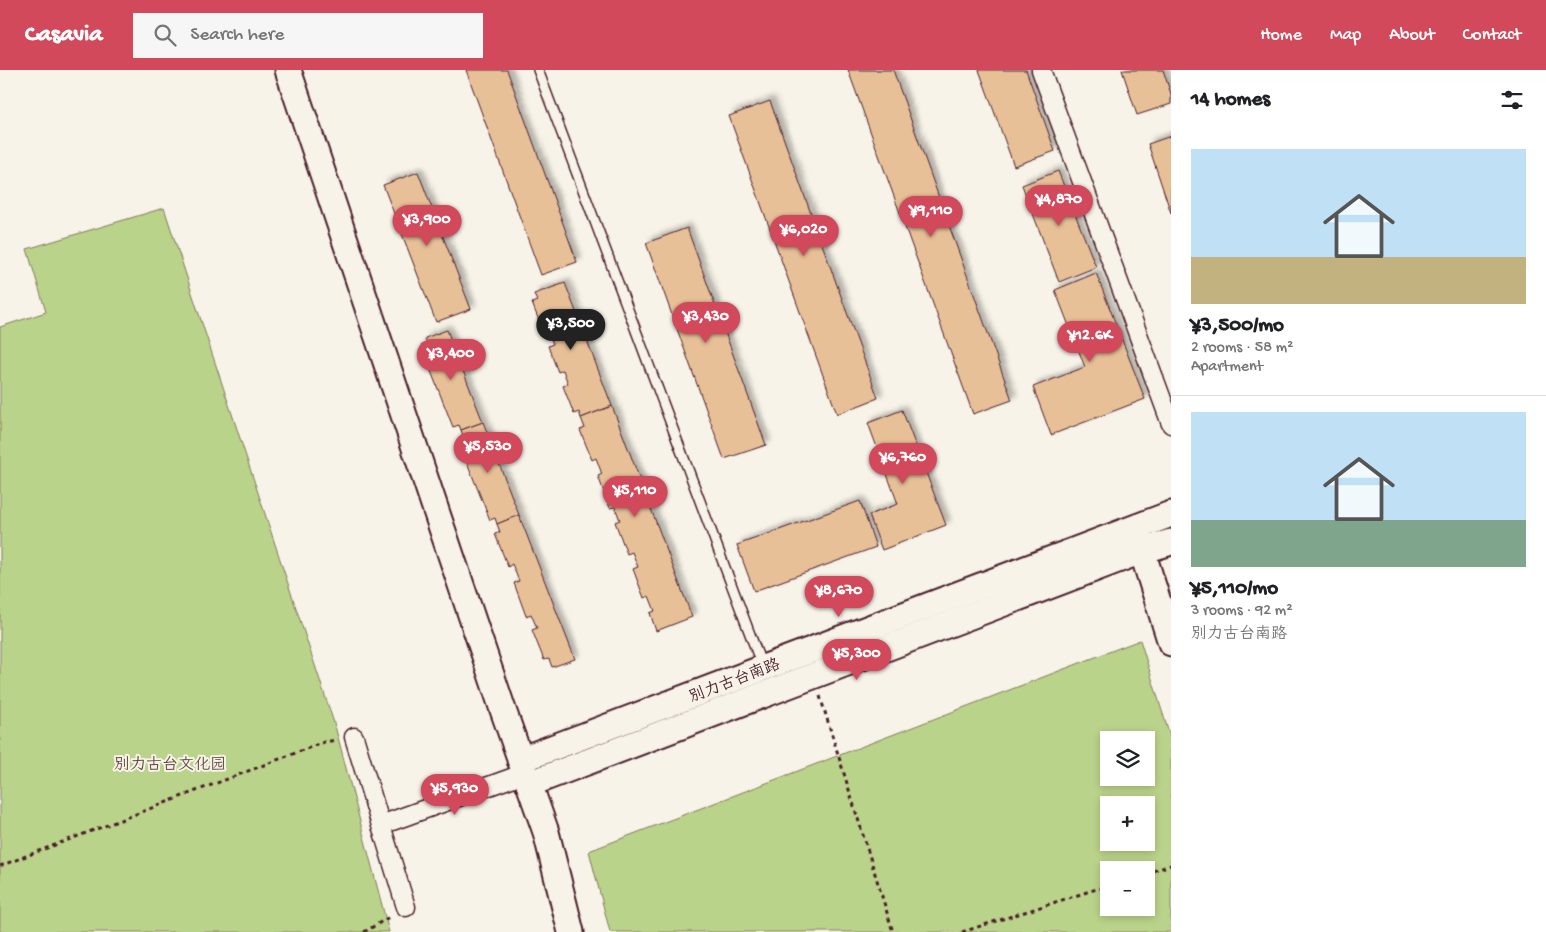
<!DOCTYPE html>
<meta charset="utf-8">
<style>
body{margin:0;font-family:"Gochi Hand","LXGW WenKai TC",sans-serif;background:#f6f6f6;color:#202124;height:100vh;display:flex;flex-direction:column;font-size:19px;white-space:nowrap}
*{box-sizing:border-box;margin:0}
p{font-size:16px;color:#757577}
.icon{flex:none;width:28px;height:28px;fill:none;stroke:currentColor;stroke-width:2;stroke-linecap:round;stroke-linejoin:round}
.map{position:relative;flex:1;overflow:hidden}
.panel{display:flex;flex-direction:column;background:#fff;width:375px}
.panel>*{flex:none}
.buttons{position:absolute;left:1100px;top:661px;display:grid;gap:10px}
.buttons a{display:grid;place-items:center;width:55px;height:55px;border-radius:0px;background:#fff;box-shadow:0 2px 8px #0003;font-size:25px}
.price{position:absolute;translate:-50% -42px;padding:0 11px;border-radius:18px;background:#d1495b;color:#fff;font-size:16px;line-height:32px;filter:drop-shadow(0 1px 2px #0008)}
.price::after{content:'';position:absolute;left:50%;top:30px;width:15px;height:11px;margin-left:-8px;background:inherit;clip-path:polygon(0 0,100% 0,50% 100%)}
.price.selected{background:#222;color:#fff}
ul{padding:0;list-style:none}
li{display:grid;align-content:center;gap:10px;height:265px;padding:0 20px}
li+li{border-top:1px solid #e0e0e0}
li span{display:grid;place-items:center;height:155px;border-radius:0px;color:#555}
li>.icon{margin-inline-start:auto}
span .icon{width:90px;height:90px;fill:#fffc;stroke-width:1}
li b{font-size:21px}
h2{display:flex;justify-content:space-between;align-items:center;height:60px;padding:0 20px;font-size:21px}
header{display:flex;align-items:center;gap:30px;box-sizing:border-box;height:70px;padding:0 25px;background:#d1495b;color:#fff}
header strong{font-size:24px}
nav{display:flex;gap:28px;margin-inline-start:auto;font-size:18px}
.search{width:350px;height:45px;background:#f6f6f6;display:flex;align-items:center;gap:12px;box-sizing:border-box;padding:0 18px;border-radius:0px;color:#757577;font-size:19px}
main{display:flex;flex:1;min-height:0}
.map>svg:first-child{display:block}
.green{fill:#bad38a;stroke:#82795a;fill-rule:evenodd}
.building{fill:#e8c098;stroke:#4a1f2b;filter:url(#shadow)}
.lines{fill:none;stroke-linecap:round;stroke-linejoin:round}
.lane-casing{stroke:#4a1f2b;stroke-width:12}
.street-casing{stroke:#4a1f2b;stroke-width:21}
.secondary-casing{stroke:#4a1f2b;stroke-width:29}
.path{stroke:#4a1f2b;stroke-width:3;stroke-dasharray:4 4;stroke-linecap:butt}
.lane{stroke:#f7f3e8;stroke-width:9}
.street{stroke:#f7f3e8;stroke-width:18}
.secondary{stroke:#f7f3e8;stroke-width:25}
.labels{text-anchor:middle;stroke-width:4;stroke-linejoin:round;paint-order:stroke}
.street-label{font-size:16px;fill:#4a1f2b;stroke:#f7f3e8}
.park-label{font-size:16px;fill:#664c43;stroke:#f7f3e8}
</style>
<header>
<strong>Casavia</strong>
<div class="search"><svg class="icon" aria-label="search" viewBox="0 0 24 24"><circle cx="10" cy="10" r="6"/><path d="M15 15l6 6"/></svg>Search here</div>
<nav><a>Home</a><a>Map</a><a>About</a><a>Contact</a></nav>
</header>
<main>
<div class="map">
<svg width="1171" height="862" viewBox="0 0 1171 862">
<defs>
<filter id="shadow"><feDropShadow dx="4.5" dy="-4.5" stdDeviation="2.5" flood-color="#0004"/></filter>
</defs>
<rect width="100%" height="100%" fill="#f7f3e8"/>
<filter id="ink" filterUnits="userSpaceOnUse"><feTurbulence type="fractalNoise" baseFrequency=".02" numOctaves="2"/><feDisplacementMap in="SourceGraphic" scale="10" xChannelSelector="R" yChannelSelector="G"/><feConvolveMatrix kernelMatrix="1 2 1 2 8 2 1 2 1" color-interpolation-filters="sRGB"/></filter>
<g filter="url(#ink)">
<g class="green">
<path d="M164 138 335 656 389 862H0V257L46 242 27 179Z"/>
<path d="M1140 570 1171 670V862H610L589 781ZM1109 670H1146V708H1109ZM1109 735H1146V772H1109ZM1109 800H1146V838H1109Z"/>
</g>
<g class="building">
<path d="M466 0H507L577 192 541 205Z"/>
<path d="M848 0H893L1012 330 973 344Z"/>
<path d="M979 0H1026L1055 81 1014 96Z"/>
<path d="M1122 0H1163L1171 24V34L1137 45Z"/>
<path d="M770 31 878 328 837 344 729 46Z"/>
<path d="M1171 66V143L1148 74Z"/>
<path d="M1058 101 1096 197 1059 212 1022 115Z"/>
<path d="M418 102 471 239 436 252 383 115Z"/>
<path d="M687 158 766 375 724 389 646 173Z"/>
<path d="M1096 203 1145 329 1051 365 1033 317 1085 297 1055 220Z"/>
<path d="M565 213 612 336 581 348 579 342 574 344 563 316 568 314 563 300 558 302 548 276 553 274 547 259 543 261 532 233 537 231 534 224Z"/>
<path d="M447 260 483 352 461 360 459 355 453 357 421 276 427 273 425 268Z"/>
<path d="M612 336 692 547 656 561 650 543 655 541 649 526 644 528 633 499 638 497 632 482 627 484 615 452 620 450 615 437 610 438 598 406 602 404 596 388 592 390 580 360 585 358 581 348Z"/>
<path d="M902 340 946 455 882 480 869 445 898 434 868 353Z"/>
<path d="M483 352 519 445 497 454 495 448 490 450 458 370 464 368 461 360Z"/>
<path d="M860 431 876 477 754 521 737 475Z"/>
<path d="M519 445 575 589 552 597 549 589 544 590 532 560 537 558 531 544 526 546 514 513 519 511 512 494 508 497 495 464 500 462 497 454Z"/>
</g>
<g class="lines">
<defs>
<path id="lane" d="M538 0 762 596"/>
<g id="street">
<path d="M1041 0 1171 354"/>
<path d="M354 667 406 837"/>
<path d="M381 755 525 703"/>
</g>
<g id="secondary">
<path d="M288 0 502 637 546 762 571 862"/>
<path d="M1137 465 1171 573"/>
<path d="M520 690 1171 444"/>
<path d="M529 714 1141 481 1171 472"/>
</g>
</defs>
<use href="#lane" class="lane-casing"/>
<use href="#street" class="street-casing"/>
<use href="#secondary" class="secondary-casing"/>
<g class="path">
<path d="M820 626 893 862"/>
<path d="M0 796 324 672 336 670"/>
<path d="M1146 803 1171 795"/>
<path d="M364 862 391 846"/>
<path d="M962 862 1109 815"/>
</g>
<use href="#lane" class="lane"/>
<use href="#street" class="street"/>
<use href="#secondary" class="secondary"/>
</g>
</g>
<g class="labels">
<g class="street-label">
<text transform="translate(734 609) rotate(-21)" y="6">别力古台南路</text>
</g>
<g class="park-label">
<text x="170" y="699">别力古台文化园</text>
</g>
</g>
</svg>
<div class="buttons">
<a><svg class="icon" aria-label="layers" viewBox="0 0 24 24"><path d="M12 4l9 5-9 5-9-5zM3 14l9 5 9-5"/></svg></a>
<a>+</a>
<a>−</a>
</div>
<b class="price" style="left:1059px;top:157px">¥4,870</b>
<b class="price" style="left:931px;top:168px">¥9,110</b>
<b class="price" style="left:427px;top:177px">¥3,900</b>
<b class="price" style="left:804px;top:187px">¥6,020</b>
<b class="price" style="left:706px;top:274px">¥3,430</b>
<b class="price selected" style="left:571px;top:281px">¥3,500</b>
<b class="price" style="left:1090px;top:293px">¥12.6K</b>
<b class="price" style="left:451px;top:311px">¥3,400</b>
<b class="price" style="left:488px;top:404px">¥5,530</b>
<b class="price" style="left:903px;top:415px">¥6,760</b>
<b class="price" style="left:635px;top:448px">¥5,110</b>
<b class="price" style="left:839px;top:548px">¥8,670</b>
<b class="price" style="left:857px;top:611px">¥5,300</b>
<b class="price" style="left:455px;top:746px">¥5,930</b>
</div>
<section class="panel">
<h2>14 homes<svg class="icon" aria-label="filters" viewBox="0 0 24 24"><path d="M4 7h16M4 17h16"/><circle cx="9" cy="7" r="2"/><circle cx="15" cy="17" r="2"/></svg></h2>
<ul>
<li><span style="background:linear-gradient(#bfe0f5 70%,#c2b280 0)"><svg class="icon" aria-label="home" viewBox="0 0 24 24"><path d="M3 11l9-7 9 7M6 9v11h12V9"/></svg></span><div><b>¥3,500/mo</b><p>2 rooms · 58 m²</p><p>Apartment</p></div></li>
<li><span style="background:linear-gradient(#bfe0f5 70%,#7fa58c 0)"><svg class="icon" aria-label="home" viewBox="0 0 24 24"><path d="M3 11l9-7 9 7M6 9v11h12V9"/></svg></span><div><b>¥5,110/mo</b><p>3 rooms · 92 m²</p><p>别力古台南路</p></div></li>
</ul>
</section>
</main>
